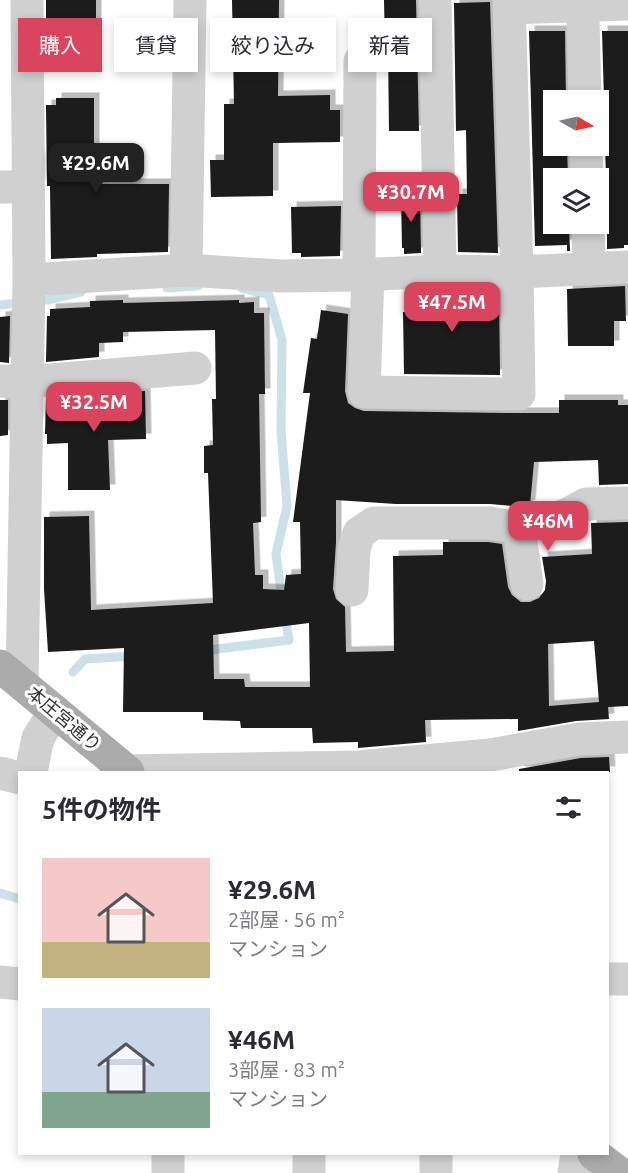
<!DOCTYPE html>
<html lang="ja">
<meta charset="utf-8">
<style>
body{margin:0;font-family:Ubuntu,"Noto Sans JP",sans-serif;background:#f7f7f7;color:#2b2b33;height:100vh;display:flex;flex-direction:column;font-size:22px;white-space:nowrap}
*{box-sizing:border-box;margin:0}
p{font-size:20px;color:#7c7c81}
.icon{flex:none;width:33px;height:33px;fill:none;stroke:currentColor;stroke-width:2;stroke-linecap:round;stroke-linejoin:round}
.map{position:relative;flex:1;overflow:hidden}
.panel{position:absolute;left:18px;top:771px;width:591px;height:384px;display:flex;flex-direction:column;background:#fff;border-radius:0px;box-shadow:0 3px 9px #0003}
.panel>*{flex:none}
.hud{position:absolute;left:18px;top:18px;width:592px;height:54px;display:flex;gap:12px}
.needle{width:39px;rotate:99deg}
.buttons{position:absolute;left:543px;top:90px;display:grid;gap:12px}
.buttons a{display:grid;place-items:center;width:66px;height:66px;border-radius:0px;background:#fff;box-shadow:0 3px 9px #0003;font-size:30px}
.price{position:absolute;translate:-50% -51px;padding:0 14px;border-radius:12px;background:#db445d;color:#fff;font-size:20px;line-height:39px;filter:drop-shadow(0 2px 3px #0008)}
.price::after{content:'';position:absolute;left:50%;top:36px;width:18px;height:14px;margin-left:-9px;background:inherit;clip-path:polygon(0 0,100% 0,50% 100%)}
.price.current{background:#222;color:#fff}
ul{padding:0;list-style:none}
li{display:flex;align-items:center;gap:18px;height:150px;padding:0 24px}
li span{display:grid;place-items:center;flex:none;width:168px;height:120px;border-radius:0px;color:#555}
li>.icon{margin-inline-start:auto}
span .icon{width:72px;height:72px;fill:#fffc;stroke-width:1}
li b{font-size:26px}
h2{display:flex;justify-content:space-between;align-items:center;height:72px;padding:0 24px;font-size:26px}
.pill{padding:0 21px;border-radius:0px;background:#fff;box-shadow:0 3px 9px #0003;font-size:21px;line-height:54px}
.pill.current{background:#db445d;color:#fff}
.map>svg:first-child{display:block}
.lines{fill:none;stroke-linecap:round;stroke-linejoin:round}
.stream{stroke:#cbe0e8;stroke-width:9}
.building{fill:#1a1a1a;fill-rule:evenodd;filter:url(#shadow)}
.minor{stroke:#d0d0d0;stroke-width:33}
.major{stroke:#ababab;stroke-width:33}
.labels{text-anchor:middle;stroke-width:6;stroke-linejoin:round;paint-order:stroke}
.street-label{font-size:18px;fill:#333;stroke:#fff}
</style>
<div class="map">
<svg width="628" height="1173" viewBox="0 0 628 1173">
<defs>
<filter id="shadow"><feDropShadow dx="5.5" dy="-5.5" stdDeviation="0" flood-color="#0004"/></filter>
</defs>
<rect width="100%" height="100%" fill="#fff"/>
<g class="lines">
<g class="stream">
<path d="M167 288 198 286"/>
<path d="M241 288 269 295 282 340 281 431 287 506 276 554 282 599"/>
<path d="M0 305 47 300 81 292"/>
<path d="M201 651 289 640 285 616"/>
<path d="M73 672 85 659 134 656"/>
<path d="M0 893 20 899"/>
</g>
</g>
<g class="building">
<rect x="46" y="0" width="50" height="35"/>
<path d="M232 0H279L278 96 330 95V110H340V142L273 143V196L211 197 210 160H224V104H234Z"/>
<path d="M384 0H416L419 131H389L388 47H385Z"/>
<path d="M490 2 498 253 458 252 457 194H467L466 130 456 131 454 3Z"/>
<path d="M529 31H565L566 100H554V146H567L568 178H554V224H569L570 251H567V245L535 246Z"/>
<path d="M602 31H628V245H624V248L607 249V223L604 215 598 209V192L604 186 606 177 605 145 602 137 598 133V112L604 100Z"/>
<path d="M56 98H94V184H169L168 252 97 254V257L51 259 50 186H47L46 105H56Z"/>
<path d="M401 194H420L421 253 404 254V248H402Z"/>
<path d="M341 206 340 256 301 257V253H292L291 207Z"/>
<path d="M625 286 626 321H614V346H568L567 289Z"/>
<path d="M440 290 499 291 500 375 404 374 403 312H405V292Z"/>
<path d="M123 300V303L239 300V303L254 302V313H264L265 394H259L261 522 253 523 255 575H263V589L284 590 286 575 301 574 300 522H293L310 393H303L311 338 317 339 321 310 348 314 345 391 348 403 355 408 364 411 507 413H559V400H618V405H628V484L599 485 598 460 534 462 530 505 526 507 490 504H396L336 500V542L333 589 336 599 345 607 346 652 394 651 393 556 443 555V542H488L502 544 508 587 512 595 521 602H530L539 598 545 590 546 581 542 557 592 554 591 523 628 522V706L608 707 609 719 576 721 518 731V719L425 720 426 742 358 748V742L313 743 312 728H241L240 721 203 720V712H123L124 648 48 652 44 589V517L89 516 91 610 213 603 208 473H204V446L213 445 212 399H216L215 330 123 332V342L99 343V357L46 362 47 316H50V309L90 307V301ZM309 623 310 687H245L244 679H214L213 635ZM594 641 599 702 549 706 548 644Z"/>
<path d="M10 316 9 363 0 362V317Z"/>
<path d="M145 391 146 439 108 440 110 490H68V443L47 444V434H45L46 399Z"/>
<path d="M0 400H8V435L0 436Z"/>
<path d="M609 757 610 772H519V769L581 758Z"/>
</g>
<g class="lines">
<g class="minor">
<path d="M435 0 440 271"/>
<path d="M575 0V5L583 19 585 100"/>
<path d="M509 8 628 4"/>
<path d="M586 146 587 178"/>
<path d="M0 187H28"/>
<path d="M588 224 589 269"/>
<path d="M186 270 190 0"/>
<path d="M368 274 364 392 519 394 517 272 509 0"/>
<path d="M359 275 360 61"/>
<path d="M29 280 186 270 281 276 359 275 440 271 517 272 628 267"/>
<path d="M0 381 27 382 195 368"/>
<path d="M519 528 527 584"/>
<path d="M352 590 354 549 359 533 374 523H490L519 528 566 515 586 504 628 503"/>
<path d="M22 683 29 280 27 0"/>
<path d="M126 771 358 767 490 755 579 739 628 737"/>
<path d="M31 772 38 738 55 711"/>
<path d="M0 773 20 778"/>
<path d="M608 979H628"/>
<path d="M0 982 20 984"/>
<path d="M309 1154V1173"/>
<path d="M436 1154V1173"/>
<path d="M168 1173V1154"/>
<path d="M574 1173 577 1154"/>
</g>
<g class="major">
<path d="M0 666 128 772"/>
<path d="M594 1154 619 1173"/>
</g>
</g>
<g class="labels">
<g class="street-label">
<text transform="translate(64 719) rotate(40)" y="6">本庄宮通り</text>
</g>
</g>
</svg>
<div class="buttons">
<a><svg class="needle" viewBox="-14 -14 28 28"><path d="M0-13l5 13h-10z" fill="#e53935"/><path d="M0 13l5-13h-10z" fill="#7c7c81"/></svg></a>
<a><svg class="icon" aria-label="layers" viewBox="0 0 24 24"><path d="M12 4l9 5-9 5-9-5zM3 14l9 5 9-5"/></svg></a>
</div>
<b class="price current" style="left:96px;top:194px">¥29.6M</b>
<b class="price" style="left:411px;top:223px">¥30.7M</b>
<b class="price" style="left:452px;top:333px">¥47.5M</b>
<b class="price" style="left:94px;top:433px">¥32.5M</b>
<b class="price" style="left:548px;top:552px">¥46M</b>
<div class="hud">
<a class="pill current">購入</a>
<a class="pill">賃貸</a>
<a class="pill">絞り込み</a>
<a class="pill">新着</a>
</div>
<section class="panel">
<h2>5件の物件<svg class="icon" aria-label="filters" viewBox="0 0 24 24"><path d="M4 7h16M4 17h16"/><circle cx="9" cy="7" r="2"/><circle cx="15" cy="17" r="2"/></svg></h2>
<ul>
<li><span style="background:linear-gradient(#f6c9c9 70%,#c2b280 0)"><svg class="icon" aria-label="home" viewBox="0 0 24 24"><path d="M3 11l9-7 9 7M6 9v11h12V9"/></svg></span><div><b>¥29.6M</b><p>2部屋 · 56 m²</p><p>マンション</p></div></li>
<li><span style="background:linear-gradient(#c9d6e8 70%,#7fa58c 0)"><svg class="icon" aria-label="home" viewBox="0 0 24 24"><path d="M3 11l9-7 9 7M6 9v11h12V9"/></svg></span><div><b>¥46M</b><p>3部屋 · 83 m²</p><p>マンション</p></div></li>
</ul>
</section>
</div>
